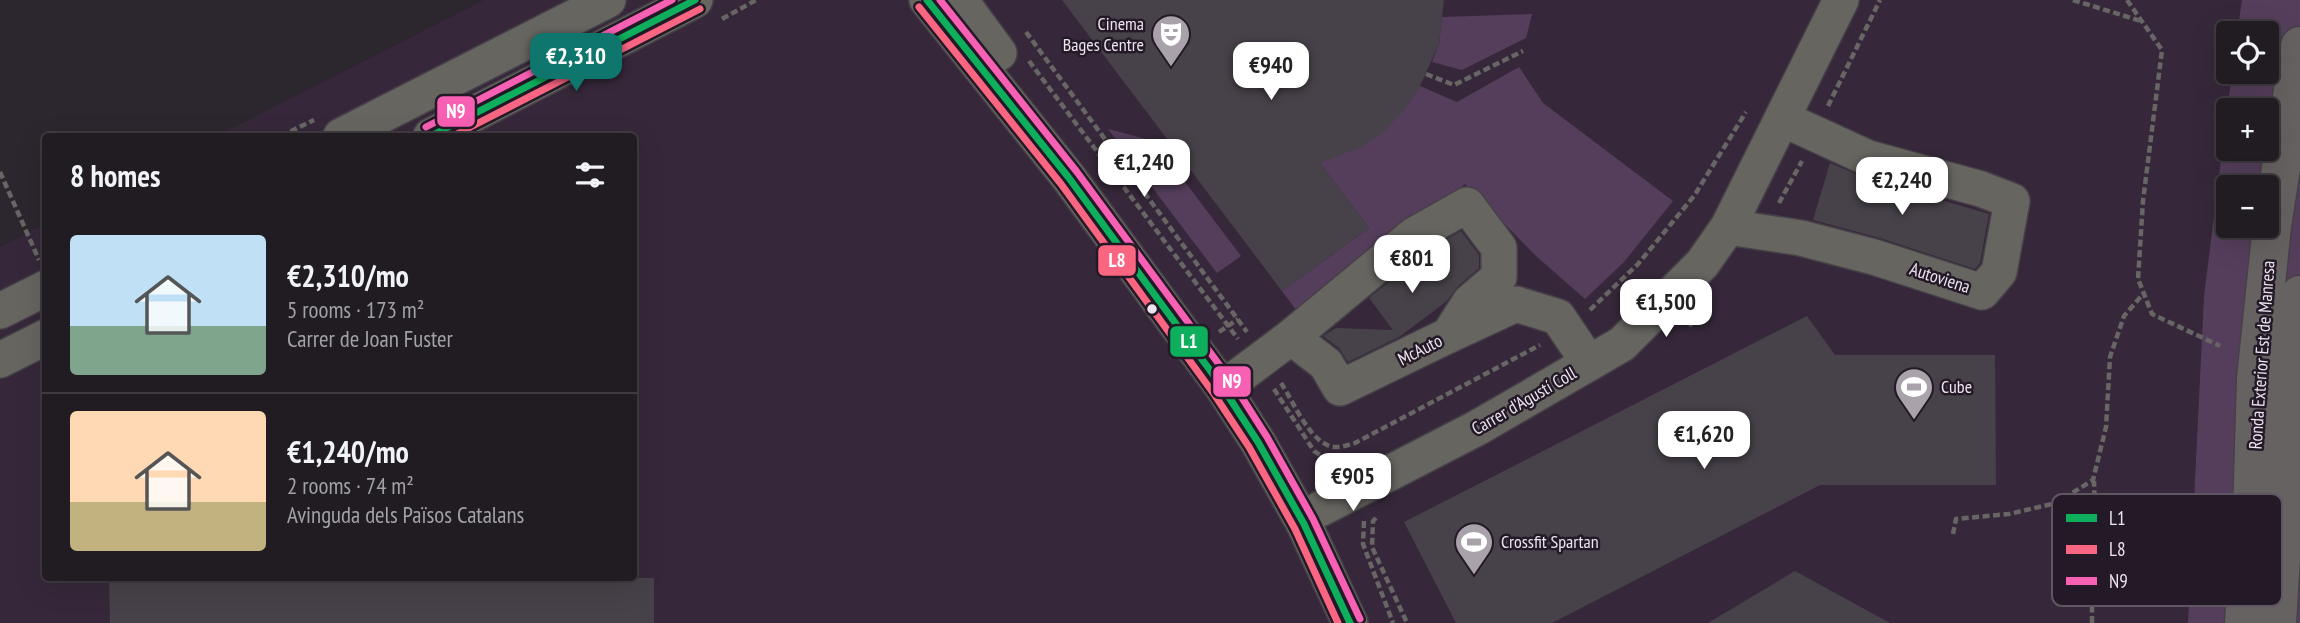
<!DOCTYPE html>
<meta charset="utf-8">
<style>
body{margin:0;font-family:"PT Sans Narrow",sans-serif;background:#29252a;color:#f1f3f6;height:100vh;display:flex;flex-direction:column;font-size:26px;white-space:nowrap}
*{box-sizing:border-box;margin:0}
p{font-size:23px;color:#a2a1a5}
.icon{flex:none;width:38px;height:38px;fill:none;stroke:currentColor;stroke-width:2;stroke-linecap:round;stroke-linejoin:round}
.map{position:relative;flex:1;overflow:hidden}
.panel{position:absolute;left:42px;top:133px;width:595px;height:448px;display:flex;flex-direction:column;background:#211c22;border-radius:7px;box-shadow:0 7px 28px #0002,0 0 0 2px #3e3a40}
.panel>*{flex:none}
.tools{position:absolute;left:2216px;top:21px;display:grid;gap:14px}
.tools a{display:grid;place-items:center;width:63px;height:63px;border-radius:7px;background:#211c22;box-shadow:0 7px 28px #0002,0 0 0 2px #3e3a40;font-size:35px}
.price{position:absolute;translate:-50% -60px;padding:0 16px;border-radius:14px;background:#fff;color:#222;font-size:23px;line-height:46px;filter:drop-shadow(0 2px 4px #0008)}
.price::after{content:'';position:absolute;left:50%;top:42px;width:21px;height:16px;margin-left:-10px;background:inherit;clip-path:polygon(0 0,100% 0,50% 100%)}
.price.on{background:#0f766e;color:#fff}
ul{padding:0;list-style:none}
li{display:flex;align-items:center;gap:21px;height:175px;padding:0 28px}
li+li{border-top:2px solid #3e3a40}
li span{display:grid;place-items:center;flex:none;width:196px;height:140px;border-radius:7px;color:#555}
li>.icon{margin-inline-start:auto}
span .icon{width:84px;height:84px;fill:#fffc;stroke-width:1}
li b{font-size:30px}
h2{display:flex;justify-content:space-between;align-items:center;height:84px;padding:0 28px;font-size:30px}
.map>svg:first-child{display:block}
.built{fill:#36283a}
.green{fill:#553e5c;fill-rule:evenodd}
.building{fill:#474249}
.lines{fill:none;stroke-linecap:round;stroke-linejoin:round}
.minor-casing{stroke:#464148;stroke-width:38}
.highway-casing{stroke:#464148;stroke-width:41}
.path{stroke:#686665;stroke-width:4.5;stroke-dasharray:7 3.5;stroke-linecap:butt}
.minor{stroke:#676560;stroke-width:35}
.highway{stroke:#666261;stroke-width:38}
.bus-1-casing{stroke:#241927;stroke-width:12}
.bus-2-casing{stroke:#241927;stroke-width:12}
.bus-3-casing{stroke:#241927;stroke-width:12}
.bus-1{stroke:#0daf5c;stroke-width:7}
.bus-2{stroke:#fa6682;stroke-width:7}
.bus-3{stroke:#f860b3;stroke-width:7}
.bus-dot{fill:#ece4ee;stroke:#241927;stroke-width:2.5}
.labels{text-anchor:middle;stroke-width:5;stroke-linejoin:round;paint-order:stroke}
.poi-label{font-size:18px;fill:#ece4ee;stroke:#241927;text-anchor:start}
.street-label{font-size:18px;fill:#ece4ee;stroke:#241927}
.key{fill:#241927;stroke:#605663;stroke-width:2}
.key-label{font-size:19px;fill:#ece4ee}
.line-badge{stroke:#241927;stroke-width:2.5}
.badge-label{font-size:19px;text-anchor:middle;font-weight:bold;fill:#fff}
</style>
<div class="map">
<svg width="2300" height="623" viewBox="0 0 2300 623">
<rect width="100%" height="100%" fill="#2c262e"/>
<path class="built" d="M484 0H2242L2237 33H2228V72H2232L2204 297 2188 623H0V247L45 224 46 578H634V136H217Z"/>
<g class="green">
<path d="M2242 0H2300V623H2188L2204 296 2232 72H2266V33H2237ZM2228 110H2266V149H2228ZM2228 187H2266V226H2228Z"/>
<path d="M1532 14 1526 38 1462 70 1432 62 1439 44 1442 17Z"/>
<path d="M1519 67 1543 103 1673 201 1624 262 1585 299 1536 256 1465 184 1296 310 1282 291 1369 228 1319 162C1367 147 1392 129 1420 86L1457 102Z"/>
<path d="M1108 129 1154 141 1241 256 1217 273Z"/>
</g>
<g class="building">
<path d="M1062 0H1444L1439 44 1420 86 1405 109 1383 133 1359 148 1320 163 1369 228 1282 291Z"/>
<path d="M1830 163 1863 177 1989 214 1980 263 1975 269 1880 238 1813 220Z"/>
<path d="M1461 231 1479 255V268L1457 287 1447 301 1399 337 1348 362 1339 348 1323 336 1336 328 1393 330 1369 298 1425 252Z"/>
<path d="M1807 316 1835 355H1995L1996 485H1820L1552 623H1456L1404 522Z"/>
<path d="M1795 571 1890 623H1708Z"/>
<path d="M109 578H654V623H110Z"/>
</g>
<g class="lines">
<defs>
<g id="minor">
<path d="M927 0 1069 178 1223 388 1258 442 1304 524 1350 623"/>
<path d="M960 0 999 53"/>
<path d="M341 136 608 0"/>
<path d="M431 136 695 0"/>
<path d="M1728 227 1801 238 1874 257 1982 292 1999 272 2012 201 1981 189 1868 158 1783 119"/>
<path d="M0 311 46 288"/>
<path d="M1449 335 1516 304 1558 317 1589 363"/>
<path d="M0 360 46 337"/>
<path d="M1223 388 1291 337 1326 364 1340 388 1449 335 1470 302 1499 277V248L1467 205 1414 235 1291 337"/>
<path d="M1320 509 1477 428 1622 344 1702 264 1728 227 1841 0"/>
</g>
<g id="highway">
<path d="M2244 623 2252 515 2256 379 2272 226 2300 46"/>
<path d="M2277 623 2292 378 2300 295"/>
</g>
</defs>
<use href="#minor" class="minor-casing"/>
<use href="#highway" class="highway-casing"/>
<g class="path">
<path d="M2073 0 2141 21"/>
<path d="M2127 0 2162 50 2143 201 2138 279 2152 314 2220 346"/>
<path d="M722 19 756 0"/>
<path d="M1026 32 1247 332"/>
<path d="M1029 61 1238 339"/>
<path d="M1426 74 1454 85 1523 51"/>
<path d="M1828 106 1880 0"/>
<path d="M281 136 314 120"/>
<path d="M0 172 39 260"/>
<path d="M1779 203 1802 161"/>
<path d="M1590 310 1638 264 1694 196 1746 112"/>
<path d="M1689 326 1710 305"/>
<path d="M1219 332 1238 319"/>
<path d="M1281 383C1294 402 1312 449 1338 447 1344 447 1350 444 1355 443L1540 345"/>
<path d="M1274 389 1314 451 1326 459H1344"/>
<path d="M1376 518 1373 521 1372 547 1407 623"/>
<path d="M1364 521 1363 544 1393 623"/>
<path d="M1953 534 1956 519 2009 514 2056 503 2093 480 2106 427 2110 357 2124 316 2144 293"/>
<path d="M2092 623V579L2096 543 2094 481"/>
</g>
<use href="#minor" class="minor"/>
<use href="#highway" class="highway"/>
<defs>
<g id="bus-1">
<path d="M927 0 1069 178 1223 388 1258 442 1304 524 1350 623"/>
<path d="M431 136 695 0"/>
</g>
<g id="bus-2">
<path d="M919 7 1061 184 1214 394 1249 447 1295 529 1338 623"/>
<path d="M453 136 700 9"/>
</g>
<g id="bus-3">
<path d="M940 0 1077 172 1232 382 1267 437 1313 519 1360 619"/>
<path d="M426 127 672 0"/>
</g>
</defs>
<use href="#bus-1" class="bus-1-casing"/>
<use href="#bus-2" class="bus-2-casing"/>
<use href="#bus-3" class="bus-3-casing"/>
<use href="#bus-1" class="bus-1"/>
<use href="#bus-2" class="bus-2"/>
<use href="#bus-3" class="bus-3"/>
</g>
<defs>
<symbol id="theatre-pin" viewBox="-11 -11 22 30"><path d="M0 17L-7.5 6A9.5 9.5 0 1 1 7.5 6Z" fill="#a9a2ab" stroke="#241927"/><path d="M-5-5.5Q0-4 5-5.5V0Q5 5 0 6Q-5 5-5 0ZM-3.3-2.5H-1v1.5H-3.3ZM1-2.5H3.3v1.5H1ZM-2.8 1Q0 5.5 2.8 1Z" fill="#fff"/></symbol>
<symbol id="stadium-pin" viewBox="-11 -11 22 30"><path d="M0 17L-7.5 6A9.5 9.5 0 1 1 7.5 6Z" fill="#a9a2ab" stroke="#241927"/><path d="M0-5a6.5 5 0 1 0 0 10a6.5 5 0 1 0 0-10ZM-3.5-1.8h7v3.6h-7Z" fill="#fff"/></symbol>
</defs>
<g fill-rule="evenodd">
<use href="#theatre-pin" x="1149" y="12" width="44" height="60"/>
<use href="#stadium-pin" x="1892" y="365" width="44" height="60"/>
<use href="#stadium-pin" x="1452" y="520" width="44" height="60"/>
</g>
<circle class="bus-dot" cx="1152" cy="309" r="6"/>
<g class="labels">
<g class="poi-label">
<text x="1144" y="30" text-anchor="end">Cinema<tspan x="1144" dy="21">Bages Centre</tspan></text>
<text x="1941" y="393">Cube</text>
<text x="1501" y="548">Crossfit Spartan</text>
</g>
<g class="street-label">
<text transform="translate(1940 278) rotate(18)" y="6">Autoviena</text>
<text transform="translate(1420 350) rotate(-27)" y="6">McAuto</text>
<text transform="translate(2262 355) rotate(-86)" y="6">Ronda Exterior Est de Manresa</text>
<text transform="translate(1524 401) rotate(-30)" y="6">Carrer d'Agustí Coll</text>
</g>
</g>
<rect x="2052" y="494" width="230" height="112" rx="10" class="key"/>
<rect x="2066" y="514" width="31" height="8" fill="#0daf5c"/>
<rect x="2066" y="545" width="31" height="9" fill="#fa6682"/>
<rect x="2066" y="577" width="31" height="8" fill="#f860b3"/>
<g class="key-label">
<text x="2109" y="525">L1</text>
<text x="2109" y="556">L8</text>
<text x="2109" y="588">N9</text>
</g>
<g class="line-badge">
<rect x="436" y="95" width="40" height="33" rx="7" fill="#f860b3"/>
<rect x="1097" y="244" width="40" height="33" rx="7" fill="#fa6682"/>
<rect x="1169" y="325" width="40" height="33" rx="7" fill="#0daf5c"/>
<rect x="1212" y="365" width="40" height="33" rx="7" fill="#f860b3"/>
</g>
<g class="badge-label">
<text x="456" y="118">N9</text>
<text x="1117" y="267">L8</text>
<text x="1189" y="348">L1</text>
<text x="1232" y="388">N9</text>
</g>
</svg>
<div class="tools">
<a><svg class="icon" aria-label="locate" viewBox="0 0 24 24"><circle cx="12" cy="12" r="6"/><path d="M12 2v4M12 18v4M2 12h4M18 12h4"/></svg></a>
<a>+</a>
<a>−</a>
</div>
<b class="price on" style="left:576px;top:93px">€2,310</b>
<b class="price" style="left:1271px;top:102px">€940</b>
<b class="price" style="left:1144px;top:199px">€1,240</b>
<b class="price" style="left:1902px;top:217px">€2,240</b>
<b class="price" style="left:1412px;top:295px">€801</b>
<b class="price" style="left:1666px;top:339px">€1,500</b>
<b class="price" style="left:1704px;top:471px">€1,620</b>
<b class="price" style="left:1353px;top:513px">€905</b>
<section class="panel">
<h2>8 homes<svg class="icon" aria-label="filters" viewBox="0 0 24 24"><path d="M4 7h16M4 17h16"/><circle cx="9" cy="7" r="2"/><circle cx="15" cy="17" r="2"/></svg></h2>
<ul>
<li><span style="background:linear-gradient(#bfe0f5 65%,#7fa58c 0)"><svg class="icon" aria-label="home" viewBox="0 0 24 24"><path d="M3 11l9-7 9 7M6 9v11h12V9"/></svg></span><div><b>€2,310/mo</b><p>5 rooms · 173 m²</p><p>Carrer de Joan Fuster</p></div></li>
<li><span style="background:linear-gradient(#ffd9b3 65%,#c2b280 0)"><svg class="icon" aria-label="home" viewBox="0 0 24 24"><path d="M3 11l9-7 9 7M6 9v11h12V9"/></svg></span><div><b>€1,240/mo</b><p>2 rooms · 74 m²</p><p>Avinguda dels Països Catalans</p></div></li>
</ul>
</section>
</div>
